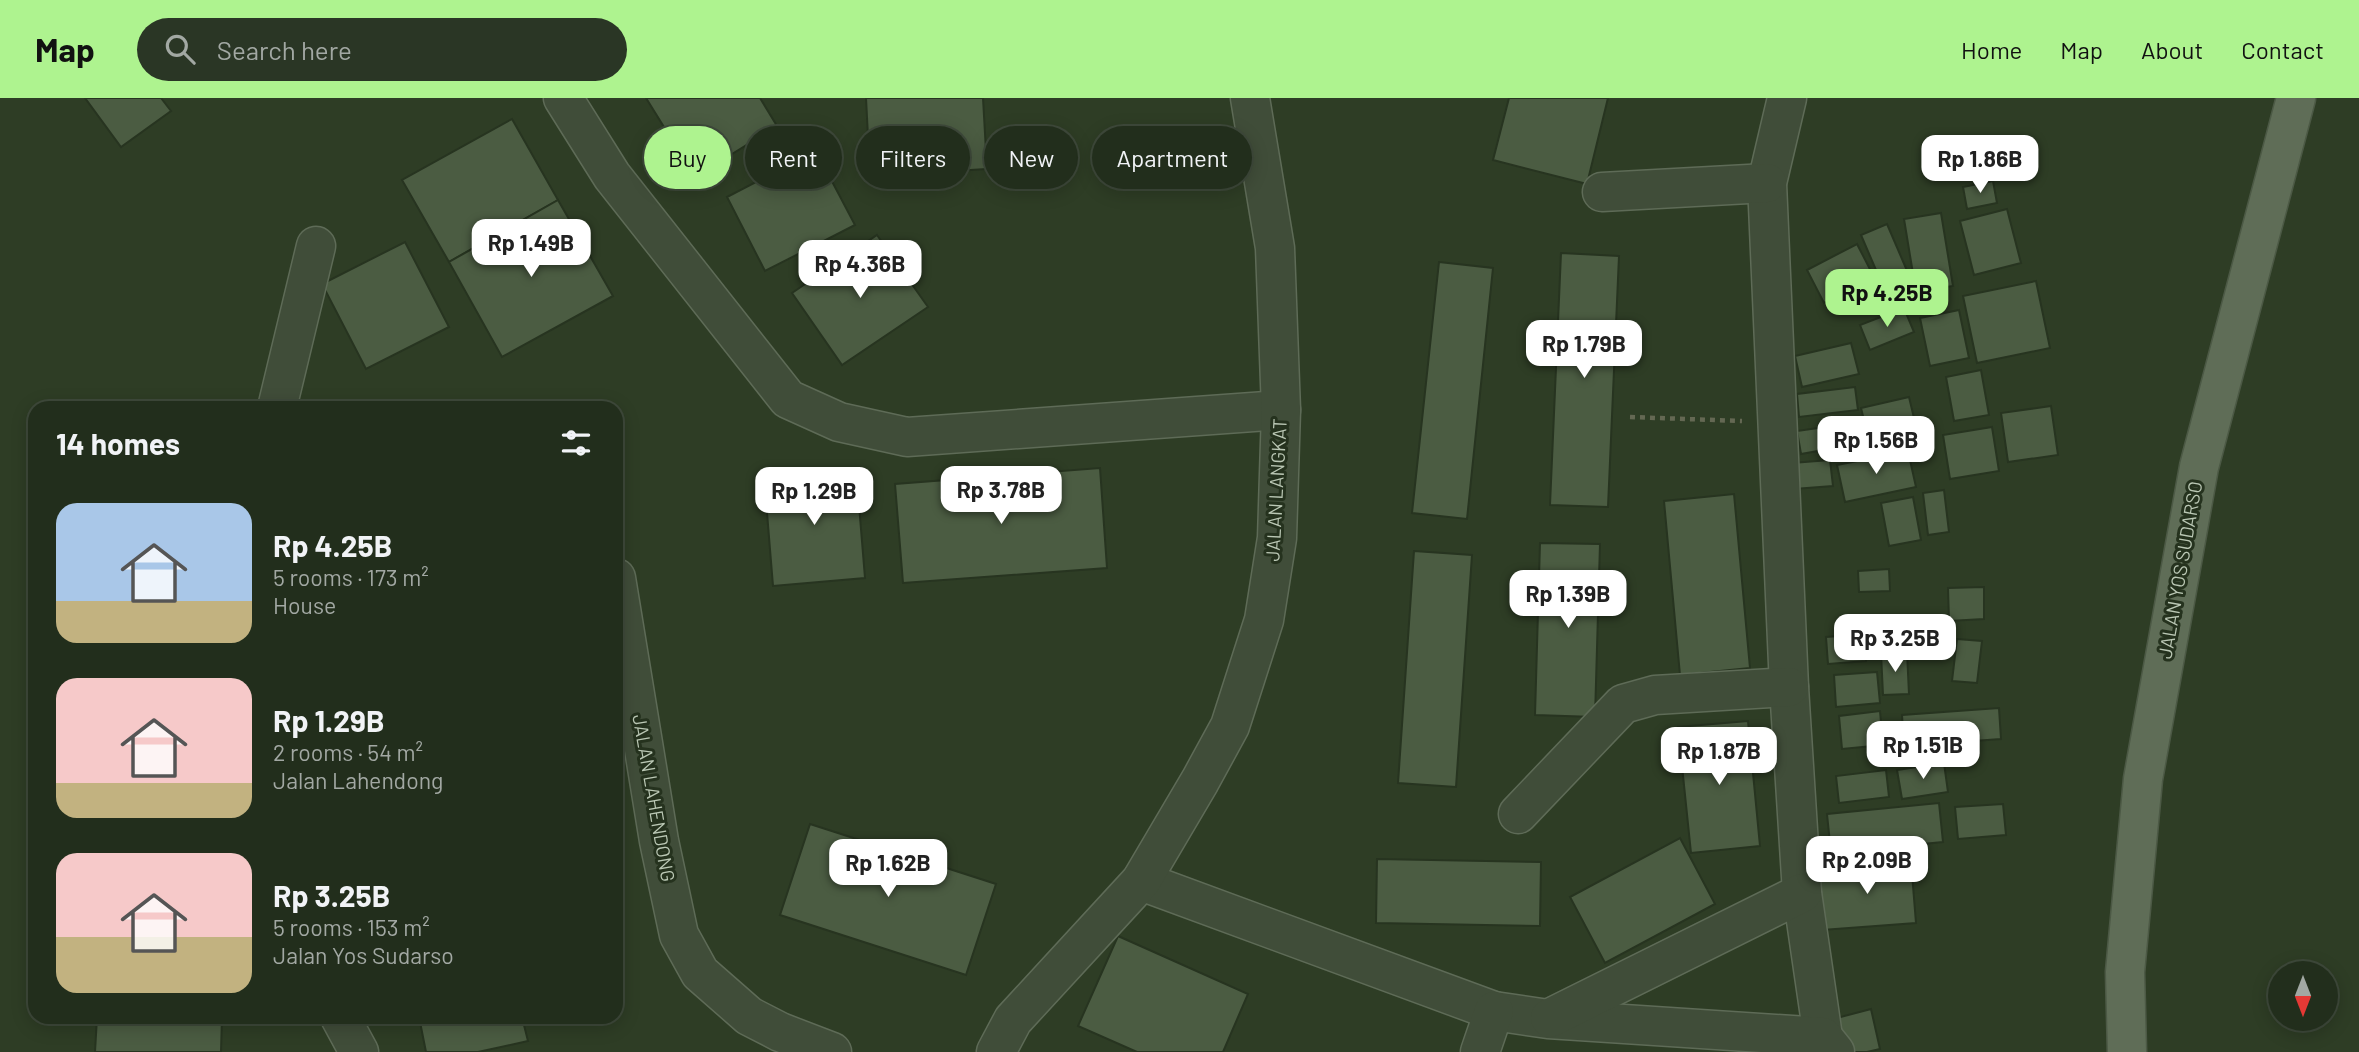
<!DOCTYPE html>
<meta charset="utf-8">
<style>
body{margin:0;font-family:Barlow,sans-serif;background:#2a3625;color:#f1f3f6;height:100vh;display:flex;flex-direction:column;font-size:26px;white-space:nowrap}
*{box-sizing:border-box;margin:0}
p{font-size:23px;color:#a2a8a3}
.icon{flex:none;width:38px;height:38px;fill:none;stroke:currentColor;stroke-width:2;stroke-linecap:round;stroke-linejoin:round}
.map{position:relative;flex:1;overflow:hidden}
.sheet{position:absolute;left:28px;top:303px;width:595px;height:623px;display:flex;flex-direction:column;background:#222e1c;border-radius:21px;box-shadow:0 4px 18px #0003,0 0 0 2px #3f4a3b}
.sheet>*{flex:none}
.top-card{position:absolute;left:644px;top:28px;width:665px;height:63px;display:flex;gap:14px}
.needle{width:46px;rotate:180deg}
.tools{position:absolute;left:2268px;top:863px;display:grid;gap:14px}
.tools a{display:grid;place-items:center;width:70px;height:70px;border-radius:50%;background:#222e1c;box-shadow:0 4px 18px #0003,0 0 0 2px #3f4a3b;font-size:35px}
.price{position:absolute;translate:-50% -60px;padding:0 16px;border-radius:14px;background:#fff;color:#222;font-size:23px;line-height:46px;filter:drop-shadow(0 2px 4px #0008)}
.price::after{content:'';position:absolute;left:50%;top:42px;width:21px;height:16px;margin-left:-10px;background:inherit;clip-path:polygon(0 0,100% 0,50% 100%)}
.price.active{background:#aef38f;color:#111}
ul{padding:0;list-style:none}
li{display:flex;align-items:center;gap:21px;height:175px;padding:0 28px}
li span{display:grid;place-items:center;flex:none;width:196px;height:140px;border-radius:21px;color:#555}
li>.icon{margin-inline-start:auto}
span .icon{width:84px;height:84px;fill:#fffc;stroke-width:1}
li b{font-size:30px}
h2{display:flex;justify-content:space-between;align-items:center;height:84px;padding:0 28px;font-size:30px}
.tag{padding:0 24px;border-radius:32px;background:#222e1c;box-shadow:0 4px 18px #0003,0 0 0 2px #3f4a3b;font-size:24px;line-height:63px}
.tag.active{background:#aef38f;color:#111}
header{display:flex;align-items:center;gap:42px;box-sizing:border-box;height:98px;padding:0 35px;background:#aef38f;color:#111}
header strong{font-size:33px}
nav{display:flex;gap:38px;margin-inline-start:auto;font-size:24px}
.search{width:490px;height:63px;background:#2a3625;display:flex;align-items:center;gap:18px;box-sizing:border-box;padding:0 24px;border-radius:38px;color:#a2a8a3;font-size:26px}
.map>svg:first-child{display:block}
.building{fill:#4b5c42;stroke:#273420;stroke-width:2}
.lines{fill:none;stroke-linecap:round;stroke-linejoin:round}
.minor-casing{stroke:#5e6b57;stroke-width:41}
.major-casing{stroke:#4c5945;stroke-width:41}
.path{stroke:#646853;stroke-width:4.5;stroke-dasharray:5 5;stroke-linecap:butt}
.minor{stroke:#404d39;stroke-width:38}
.major{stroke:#5f6d57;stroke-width:38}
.labels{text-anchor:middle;stroke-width:6;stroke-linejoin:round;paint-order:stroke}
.street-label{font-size:19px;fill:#bbc8b5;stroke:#25321e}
</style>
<header>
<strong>Map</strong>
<div class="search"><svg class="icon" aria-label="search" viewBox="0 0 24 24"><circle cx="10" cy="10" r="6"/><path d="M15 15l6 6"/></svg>Search here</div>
<nav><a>Home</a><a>Map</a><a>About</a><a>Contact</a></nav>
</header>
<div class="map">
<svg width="2359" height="954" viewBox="0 0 2359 954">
<rect width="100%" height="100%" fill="#2e3d25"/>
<g class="building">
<path d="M85 0H161L171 13 121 49Z"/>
<path d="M646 0H760L777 28 695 79Z"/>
<path d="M866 0H983L987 71 870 78Z"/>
<path d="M1509 0H1608L1587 86 1493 62Z"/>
<path d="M512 21 558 102 449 164 402 82Z"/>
<path d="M816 53 855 127 765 173 727 99Z"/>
<path d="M1993 83 1997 105 1967 111 1963 89Z"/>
<path d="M558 102 613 198 502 259 449 164Z"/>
<path d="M2007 111 2021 165 1974 177 1960 123Z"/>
<path d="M1941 115 1953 188 1916 194 1904 121Z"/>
<path d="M1887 126 1908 175 1882 186 1861 137Z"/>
<path d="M877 137 928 209 842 267 792 195Z"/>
<path d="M405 144 449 229 366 271 322 186Z"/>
<path d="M1857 146 1874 179 1824 205 1807 172Z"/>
<path d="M1561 155 1619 158 1608 409 1550 407Z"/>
<path d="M1439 164 1493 170 1467 421 1412 415Z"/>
<path d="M2036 183 2050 250 1977 265 1963 198Z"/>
<path d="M1904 210 1914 234 1870 252 1860 227Z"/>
<path d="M1959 212 1969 260 1930 268 1920 220Z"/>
<path d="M1851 245 1859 276 1802 289 1795 258Z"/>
<path d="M1981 272 1989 317 1954 323 1946 279Z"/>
<path d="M1855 289 1858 312 1799 319 1797 296Z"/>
<path d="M1909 299 1919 341 1871 351 1861 310Z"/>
<path d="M2051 308 2058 357 2008 364 2001 315Z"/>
<path d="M1825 329 1829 351 1801 356 1797 333Z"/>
<path d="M1992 329 1999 373 1950 381 1943 337Z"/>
<path d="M1908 353 1916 389 1845 404 1837 367Z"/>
<path d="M1830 362 1833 388 1794 391 1792 365Z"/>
<path d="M856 370 865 480 773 488 764 378Z"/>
<path d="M1100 370 1107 470 903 485 895 386Z"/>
<path d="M1944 392 1949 434 1928 437 1923 395Z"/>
<path d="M1734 396 1750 570 1680 577 1664 403Z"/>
<path d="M1913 399 1921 442 1889 448 1881 405Z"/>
<path d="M1540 445 1600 446 1595 619 1535 617Z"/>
<path d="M1414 453 1472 457 1456 689 1398 685Z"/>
<path d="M1889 471 1890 493 1859 494 1858 473Z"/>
<path d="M1984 489V521L1949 523 1948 490Z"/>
<path d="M1865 536 1866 563 1828 566 1826 539Z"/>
<path d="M1957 541 1982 543 1977 585 1952 583Z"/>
<path d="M1907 554 1909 596 1883 597 1881 555Z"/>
<path d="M1877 574 1880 605 1836 609 1834 577Z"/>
<path d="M1999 610 2001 641 1904 648 1902 617Z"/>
<path d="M1880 613 1883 647 1842 651 1839 618Z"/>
<path d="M1748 623 1760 748 1691 755 1678 629Z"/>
<path d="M1944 665 1948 694 1902 701 1897 672Z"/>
<path d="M1886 672 1889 699 1839 705 1836 678Z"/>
<path d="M1939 705 1943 744 1831 755 1827 716Z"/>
<path d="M2003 706 2006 737 1958 741 1955 709Z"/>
<path d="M810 726 996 786 966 877 780 817Z"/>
<path d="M1680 740 1715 806 1605 865 1570 799Z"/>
<path d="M1377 761 1541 764 1540 828 1376 825Z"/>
<path d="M1911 763 1916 825 1822 832 1817 770Z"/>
<path d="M1118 838 1248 896 1223 954H1137L1078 928Z"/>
<path d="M1871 911 1880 951 1867 954H1841L1833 921Z"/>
<path d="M97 919H222L221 954H95Z"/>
<path d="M419 919H522L528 943 478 954H426Z"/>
</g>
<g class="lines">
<defs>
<g id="minor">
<path d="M563 0 612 78 788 301 839 324 907 339 1281 312"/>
<path d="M1787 0 1767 85 1789 589 1802 795 1823 939"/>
<path d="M1602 94 1767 85"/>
<path d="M277 310 316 148"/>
<path d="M616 480 659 743 679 837 700 875 749 918 780 934 832 954"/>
<path d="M1518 716 1623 606 1655 597 1789 589"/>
<path d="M1141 783 1494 913 1548 921 1823 939 1835 954"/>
<path d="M340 919 359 954"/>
<path d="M1550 920 1802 795"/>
<path d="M996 954 1013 922 1141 783 1200 683 1230 628 1264 522 1277 440 1281 312 1275 150 1250 0"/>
<path d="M1480 954 1494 913"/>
</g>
<path id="major" d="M2127 954 2125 874 2143 681 2199 369 2296 0"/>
</defs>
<use href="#minor" class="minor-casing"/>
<use href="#major" class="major-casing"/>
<path class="path" d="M1630 319 1742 323"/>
<use href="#minor" class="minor"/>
<use href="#major" class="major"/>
</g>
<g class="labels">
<g class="street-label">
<text transform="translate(1276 392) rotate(-87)" y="7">JALAN LANGKAT</text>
<text transform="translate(2180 472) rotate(-80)" y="7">JALAN YOS SUDARSO</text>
<text transform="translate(654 700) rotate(80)" y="7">JALAN LAHENDONG</text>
</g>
</g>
</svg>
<div class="tools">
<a><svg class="needle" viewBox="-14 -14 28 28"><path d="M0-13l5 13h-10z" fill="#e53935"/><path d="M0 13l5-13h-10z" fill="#a2a8a3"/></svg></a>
</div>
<b class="price" style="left:1980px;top:97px">Rp 1.86B</b>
<b class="price" style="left:531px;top:181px">Rp 1.49B</b>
<b class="price" style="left:860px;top:202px">Rp 4.36B</b>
<b class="price active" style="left:1887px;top:231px">Rp 4.25B</b>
<b class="price" style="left:1584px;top:282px">Rp 1.79B</b>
<b class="price" style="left:1876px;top:378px">Rp 1.56B</b>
<b class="price" style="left:1001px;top:428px">Rp 3.78B</b>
<b class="price" style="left:814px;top:429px">Rp 1.29B</b>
<b class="price" style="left:1568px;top:532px">Rp 1.39B</b>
<b class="price" style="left:1895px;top:576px">Rp 3.25B</b>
<b class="price" style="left:1923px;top:683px">Rp 1.51B</b>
<b class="price" style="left:1719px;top:689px">Rp 1.87B</b>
<b class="price" style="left:1867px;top:798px">Rp 2.09B</b>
<b class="price" style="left:888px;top:801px">Rp 1.62B</b>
<div class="top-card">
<a class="tag active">Buy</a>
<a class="tag">Rent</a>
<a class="tag">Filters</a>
<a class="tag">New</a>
<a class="tag">Apartment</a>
</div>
<section class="sheet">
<h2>14 homes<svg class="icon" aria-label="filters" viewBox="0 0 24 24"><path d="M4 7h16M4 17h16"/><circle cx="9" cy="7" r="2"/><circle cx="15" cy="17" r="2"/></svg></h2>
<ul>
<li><span style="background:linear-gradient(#a9c7e8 70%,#c2b280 0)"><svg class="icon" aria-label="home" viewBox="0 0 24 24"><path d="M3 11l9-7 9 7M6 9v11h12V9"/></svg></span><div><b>Rp 4.25B</b><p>5 rooms · 173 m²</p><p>House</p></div></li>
<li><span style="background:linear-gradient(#f6c9c9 75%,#c2b280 0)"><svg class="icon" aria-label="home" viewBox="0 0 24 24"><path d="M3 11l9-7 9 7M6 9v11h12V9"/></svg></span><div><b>Rp 1.29B</b><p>2 rooms · 54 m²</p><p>Jalan Lahendong</p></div></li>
<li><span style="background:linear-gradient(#f6c9c9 60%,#c2b280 0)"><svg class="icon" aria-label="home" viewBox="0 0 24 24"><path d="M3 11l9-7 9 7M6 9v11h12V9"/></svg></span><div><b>Rp 3.25B</b><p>5 rooms · 153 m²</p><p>Jalan Yos Sudarso</p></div></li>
</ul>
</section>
</div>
